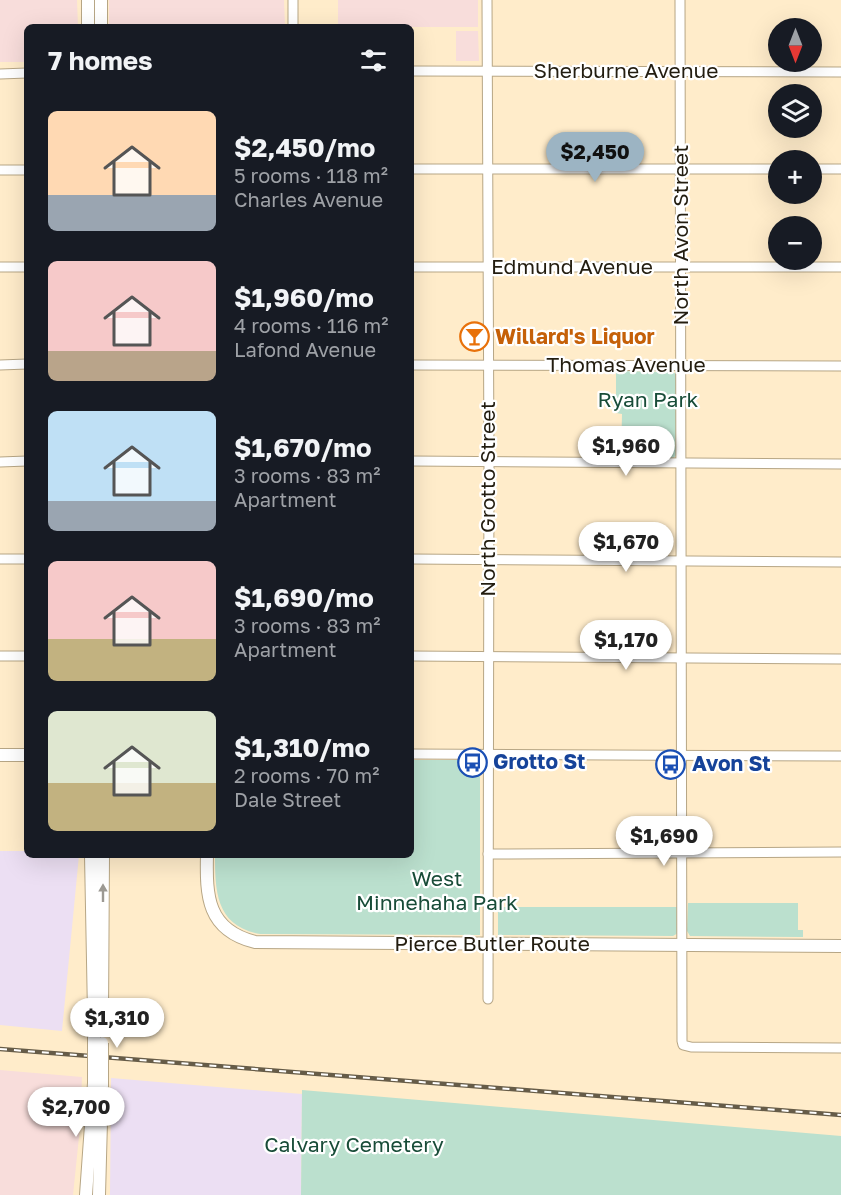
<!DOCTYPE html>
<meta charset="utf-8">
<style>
body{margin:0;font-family:"Golos Text",sans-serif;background:#242831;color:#f1f3f6;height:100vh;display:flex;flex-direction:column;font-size:22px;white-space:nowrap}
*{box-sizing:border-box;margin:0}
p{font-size:20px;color:#9ea1a6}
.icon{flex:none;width:33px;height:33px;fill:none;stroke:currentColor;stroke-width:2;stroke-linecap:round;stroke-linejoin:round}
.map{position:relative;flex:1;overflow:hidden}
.details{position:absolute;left:24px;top:24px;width:390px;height:834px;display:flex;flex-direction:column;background:#171b24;border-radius:9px;box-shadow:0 6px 24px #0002}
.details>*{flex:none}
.needle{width:39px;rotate:180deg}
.controls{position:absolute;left:768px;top:18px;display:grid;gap:12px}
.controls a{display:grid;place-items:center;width:54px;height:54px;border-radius:50%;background:#171b24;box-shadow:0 6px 24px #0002;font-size:30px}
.price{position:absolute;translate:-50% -51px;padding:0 14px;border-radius:21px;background:#fff;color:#222;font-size:20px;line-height:39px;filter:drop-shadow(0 2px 3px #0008)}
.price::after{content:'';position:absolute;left:50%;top:36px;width:18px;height:14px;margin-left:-9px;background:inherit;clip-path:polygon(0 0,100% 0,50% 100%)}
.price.current{background:#9cb4c3;color:#111}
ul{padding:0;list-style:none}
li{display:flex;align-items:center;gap:18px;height:150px;padding:0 24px}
li span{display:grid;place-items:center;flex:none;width:168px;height:120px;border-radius:9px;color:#555}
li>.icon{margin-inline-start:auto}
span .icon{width:72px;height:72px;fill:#fffc;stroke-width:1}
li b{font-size:26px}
h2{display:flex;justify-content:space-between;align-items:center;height:72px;padding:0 24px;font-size:26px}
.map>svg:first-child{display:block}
.commercial{fill:#f8dddb}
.industrial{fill:#ecdff3}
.green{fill:#bbe0ce}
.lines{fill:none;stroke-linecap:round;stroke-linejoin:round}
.minor-casing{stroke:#b7a685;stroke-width:11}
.major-casing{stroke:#b7a685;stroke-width:14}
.minor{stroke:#fff;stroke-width:9}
.major{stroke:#fff;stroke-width:12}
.rail-casing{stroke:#665c48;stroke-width:4.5}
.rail{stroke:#fff;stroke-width:2;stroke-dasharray:7;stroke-linecap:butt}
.major-bridge-casing{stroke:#b7a685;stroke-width:14;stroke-linecap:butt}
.major-bridge{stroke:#fff;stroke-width:12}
.oneway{fill:#9c9993}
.labels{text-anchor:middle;stroke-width:4.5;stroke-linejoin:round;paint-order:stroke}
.street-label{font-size:21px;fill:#231d10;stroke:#fff}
.food-label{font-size:21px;font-weight:bold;fill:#c56008;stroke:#fff;text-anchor:start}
.park-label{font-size:21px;fill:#184c38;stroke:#fff}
.transit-label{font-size:21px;font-weight:bold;fill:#164399;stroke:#fff;text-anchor:start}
</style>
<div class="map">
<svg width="841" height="1195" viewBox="0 0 841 1195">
<rect width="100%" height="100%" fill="#ffecca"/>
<g class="commercial">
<path d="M0 0H77L78 27H27V62H0Z"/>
<path d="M109 0H284L285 27 109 26Z"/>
<rect x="338" y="0" width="140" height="27"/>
<path d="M456 31H478L479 61H456Z"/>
<path d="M0 1070 82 1077 80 1127 73 1195H0Z"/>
</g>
<g class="industrial">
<path d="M27 851V855H79L62 1031 0 1025V851Z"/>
<path d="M111 1078 302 1094 301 1195H110Z"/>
</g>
<g class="green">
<path d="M616 371 672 372 677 374V454L673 459H621L622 414 616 413Z"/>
<path d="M411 760H480V935L260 934C216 926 215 892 215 855H411Z"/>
<path d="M688 903H798V930H803V937L690 936 687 931Z"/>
<path d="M498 907H678V933L673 936 498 935Z"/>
<path d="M302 1090 841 1136V1195H301Z"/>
</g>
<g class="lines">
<defs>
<g id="minor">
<path d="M293 0V27"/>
<path d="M487 0 489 462 488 999"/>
<path d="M680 0 682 1041 683 1045 691 1047 841 1048"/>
<path d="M411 71 841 72"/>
<path d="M0 74 27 73"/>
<path d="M411 169H778"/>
<path d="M812 169H841"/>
<path d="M0 170H27"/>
<path d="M0 267H27"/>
<path d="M411 267H841"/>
<path d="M0 365 27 364"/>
<path d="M411 365 841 366"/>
<path d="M411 461 841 464"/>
<path d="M0 462 27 461"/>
<path d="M0 559H27"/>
<path d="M411 559 841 562"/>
<path d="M0 656H27"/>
<path d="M411 656 841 659"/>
<path d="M411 754 841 756"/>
<path d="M488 854 841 852"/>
</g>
<g id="major">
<path d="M88 0V27"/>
<path d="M101 0V27"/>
<path d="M0 755H27"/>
<path d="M91 855 94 1014"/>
<path d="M207 855C206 896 207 930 255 942L841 946"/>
<path d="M102 1014 103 855"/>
<path d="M86 1195 94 1083"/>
<path d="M99 1195 102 1084"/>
</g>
</defs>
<use href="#minor" class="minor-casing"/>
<use href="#major" class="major-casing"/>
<use href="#minor" class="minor"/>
<use href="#major" class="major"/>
<defs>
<path id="rail" d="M0 1049 841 1115"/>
</defs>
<use href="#rail" class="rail-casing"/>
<use href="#rail" class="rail"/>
<defs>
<g id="major-bridge">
<path d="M94 1083V1014"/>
<path d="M102 1084V1043"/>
</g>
</defs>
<use href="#major-bridge" class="major-bridge-casing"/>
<use href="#major-bridge" class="major-bridge"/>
</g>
<defs><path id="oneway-solid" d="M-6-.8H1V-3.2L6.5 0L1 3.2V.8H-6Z" transform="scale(1.5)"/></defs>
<use class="oneway" href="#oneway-solid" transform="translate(103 893) rotate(-90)"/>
<defs>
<symbol id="bar-ring" viewBox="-11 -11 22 22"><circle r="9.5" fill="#fff" stroke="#e8710a" stroke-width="1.5"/><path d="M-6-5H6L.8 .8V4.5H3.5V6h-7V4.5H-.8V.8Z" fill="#e8710a"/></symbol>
<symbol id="bus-ring" viewBox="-11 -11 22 22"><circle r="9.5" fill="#fff" stroke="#1a4fb4" stroke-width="1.5"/><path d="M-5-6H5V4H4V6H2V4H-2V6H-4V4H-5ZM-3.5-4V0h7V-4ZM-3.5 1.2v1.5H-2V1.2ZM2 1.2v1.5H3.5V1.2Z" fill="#1a4fb4"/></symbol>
</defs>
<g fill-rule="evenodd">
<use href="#bar-ring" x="458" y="320" width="33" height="33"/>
<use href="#bus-ring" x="456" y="746" width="33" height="33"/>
<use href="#bus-ring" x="654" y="748" width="33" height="33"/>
</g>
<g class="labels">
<g class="street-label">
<text x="626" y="78">Sherburne Avenue</text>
<text transform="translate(681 235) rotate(-90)" y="7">North Avon Street</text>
<text x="572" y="274">Edmund Avenue</text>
<text x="626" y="372">Thomas Avenue</text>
<text transform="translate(488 499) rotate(-90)" y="7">North Grotto Street</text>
<text x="492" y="951">Pierce Butler Route</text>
</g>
<g class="food-label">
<text x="495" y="344">Willard's Liquor</text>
</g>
<g class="park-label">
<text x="648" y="407">Ryan Park</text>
<text x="437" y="886">West<tspan x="437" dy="24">Minnehaha Park</tspan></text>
<text x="354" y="1152">Calvary Cemetery</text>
</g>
<g class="transit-label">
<text x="493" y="769">Grotto St</text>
<text x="692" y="771">Avon St</text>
</g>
</g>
</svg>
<div class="controls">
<a><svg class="needle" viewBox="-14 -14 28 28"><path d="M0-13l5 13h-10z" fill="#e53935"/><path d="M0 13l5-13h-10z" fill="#9ea1a6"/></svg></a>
<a><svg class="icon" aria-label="layers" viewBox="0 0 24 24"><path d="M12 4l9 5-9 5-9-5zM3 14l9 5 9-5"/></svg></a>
<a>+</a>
<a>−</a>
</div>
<b class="price current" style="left:595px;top:183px">$2,450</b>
<b class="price" style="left:626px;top:477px">$1,960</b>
<b class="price" style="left:626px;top:573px">$1,670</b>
<b class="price" style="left:626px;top:671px">$1,170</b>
<b class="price" style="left:664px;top:867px">$1,690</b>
<b class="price" style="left:117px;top:1049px">$1,310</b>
<b class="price" style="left:76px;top:1138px">$2,700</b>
<section class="details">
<h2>7 homes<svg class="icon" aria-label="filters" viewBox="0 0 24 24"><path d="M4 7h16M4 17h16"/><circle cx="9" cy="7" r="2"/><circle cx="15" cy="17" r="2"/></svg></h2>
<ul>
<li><span style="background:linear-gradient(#ffd9b3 70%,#9aa5b1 0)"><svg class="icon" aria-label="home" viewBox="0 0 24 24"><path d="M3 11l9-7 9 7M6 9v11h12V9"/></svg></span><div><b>$2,450/mo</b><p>5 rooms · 118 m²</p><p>Charles Avenue</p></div></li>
<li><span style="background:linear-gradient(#f6c9c9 75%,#b9a48a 0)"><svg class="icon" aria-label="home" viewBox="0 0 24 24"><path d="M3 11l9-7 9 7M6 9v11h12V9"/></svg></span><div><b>$1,960/mo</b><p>4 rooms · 116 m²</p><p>Lafond Avenue</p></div></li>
<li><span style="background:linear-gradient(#bfe0f5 75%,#9aa5b1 0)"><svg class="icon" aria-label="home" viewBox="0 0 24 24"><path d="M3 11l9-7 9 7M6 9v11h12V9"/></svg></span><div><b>$1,670/mo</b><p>3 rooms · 83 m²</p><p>Apartment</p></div></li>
<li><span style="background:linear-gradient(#f6c9c9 65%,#c2b280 0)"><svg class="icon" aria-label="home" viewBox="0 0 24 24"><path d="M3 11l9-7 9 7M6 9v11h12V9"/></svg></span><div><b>$1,690/mo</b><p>3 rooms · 83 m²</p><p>Apartment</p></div></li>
<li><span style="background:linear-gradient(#dfe7d0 60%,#c2b280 0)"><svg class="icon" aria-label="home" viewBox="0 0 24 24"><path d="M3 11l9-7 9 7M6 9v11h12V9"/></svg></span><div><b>$1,310/mo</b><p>2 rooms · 70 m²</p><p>Dale Street</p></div></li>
</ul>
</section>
</div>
